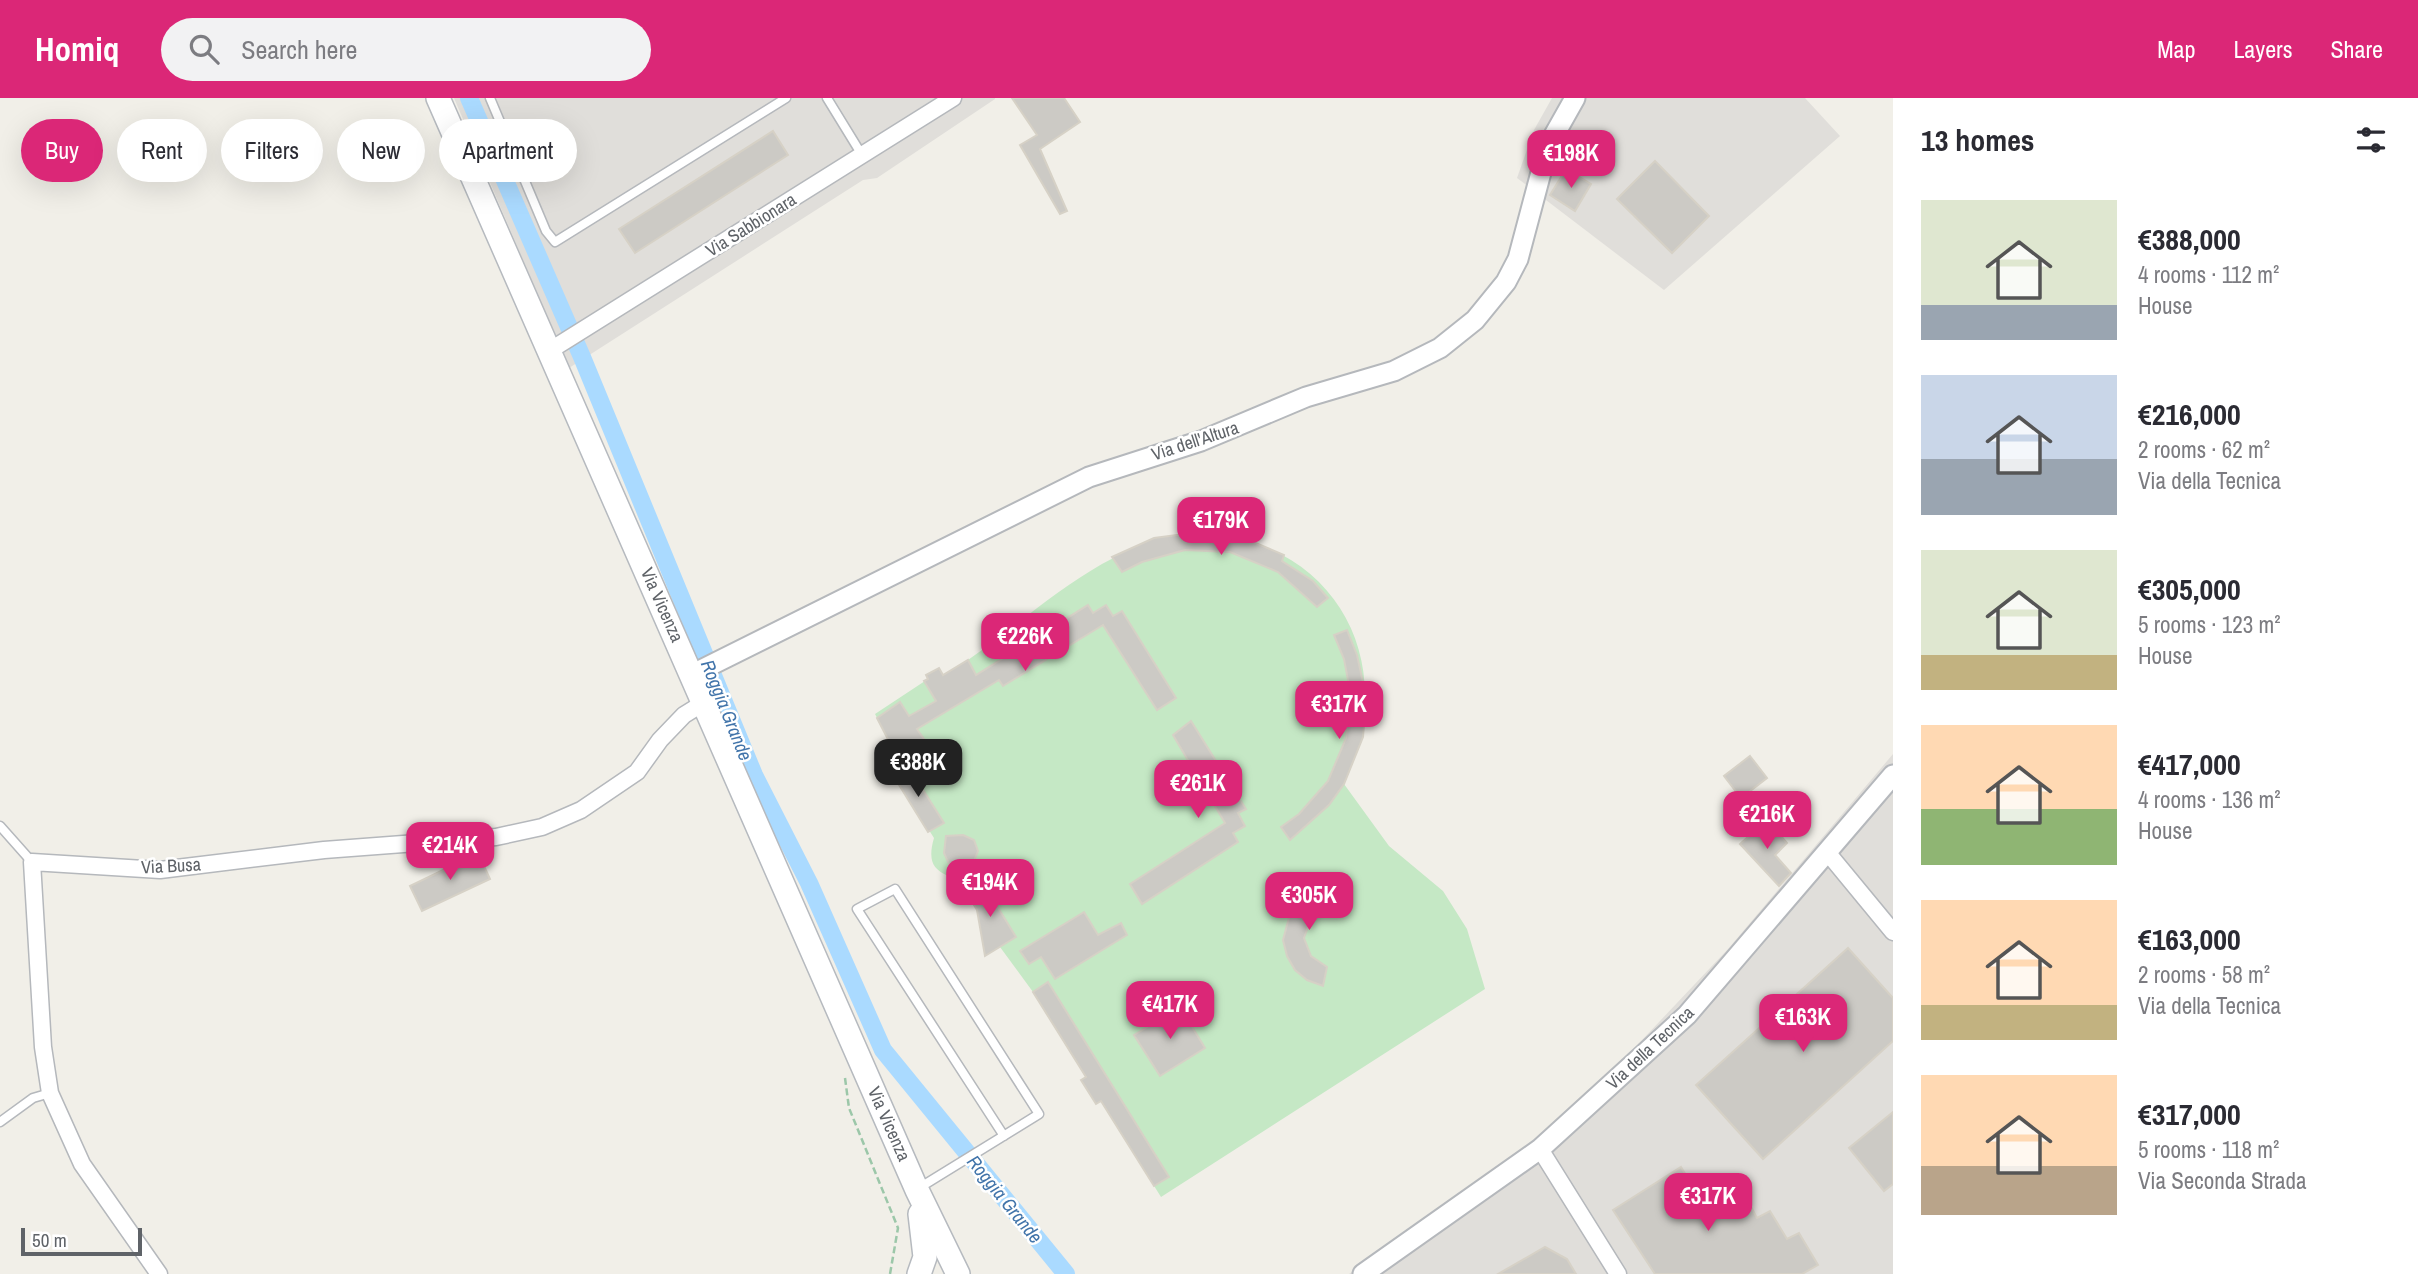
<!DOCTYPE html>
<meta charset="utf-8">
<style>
body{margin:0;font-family:"Archivo Narrow",sans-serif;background:#f2f2f3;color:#2b2b33;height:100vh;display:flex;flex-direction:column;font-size:26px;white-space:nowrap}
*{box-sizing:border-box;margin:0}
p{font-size:23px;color:#7c7c81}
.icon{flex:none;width:38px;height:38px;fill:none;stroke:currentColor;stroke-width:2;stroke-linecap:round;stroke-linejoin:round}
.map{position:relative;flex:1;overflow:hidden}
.sheet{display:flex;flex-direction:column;background:#fff;width:525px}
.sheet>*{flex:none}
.top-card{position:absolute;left:21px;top:21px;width:665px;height:63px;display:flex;gap:14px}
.scale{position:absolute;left:21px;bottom:18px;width:121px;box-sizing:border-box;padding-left:7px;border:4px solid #5f6368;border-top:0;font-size:19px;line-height:24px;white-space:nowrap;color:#5f6368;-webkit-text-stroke:5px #fff;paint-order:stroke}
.price{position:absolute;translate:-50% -60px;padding:0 16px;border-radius:14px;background:#db2777;color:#fff;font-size:23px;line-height:46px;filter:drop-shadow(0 2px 4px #0008)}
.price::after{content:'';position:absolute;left:50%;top:42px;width:21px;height:16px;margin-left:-10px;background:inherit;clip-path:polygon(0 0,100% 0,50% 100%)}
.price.selected{background:#222;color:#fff}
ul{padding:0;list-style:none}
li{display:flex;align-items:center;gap:21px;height:175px;padding:0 28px}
li span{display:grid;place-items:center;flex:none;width:196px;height:140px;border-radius:0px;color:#555}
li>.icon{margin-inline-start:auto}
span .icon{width:84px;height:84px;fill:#fffc;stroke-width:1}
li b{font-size:30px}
h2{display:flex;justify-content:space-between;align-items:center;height:84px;padding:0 28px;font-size:30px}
.pill{padding:0 24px;border-radius:32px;background:#fff;box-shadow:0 7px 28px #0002;font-size:24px;line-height:63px}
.pill.selected{background:#db2777;color:#fff}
header{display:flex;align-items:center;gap:42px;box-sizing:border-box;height:98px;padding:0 35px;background:#db2777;color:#fff}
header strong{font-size:33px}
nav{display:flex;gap:38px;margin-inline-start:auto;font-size:24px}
.search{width:490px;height:63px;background:#f2f2f3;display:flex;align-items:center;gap:18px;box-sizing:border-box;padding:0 24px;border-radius:38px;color:#7c7c81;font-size:26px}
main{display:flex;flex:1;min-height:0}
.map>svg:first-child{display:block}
.industrial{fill:#e0deda}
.green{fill:#c5e8c5}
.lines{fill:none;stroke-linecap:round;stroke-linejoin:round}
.canal{stroke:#aadaff;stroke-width:18}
.building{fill:#cccac5;stroke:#d6d1c6;stroke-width:2}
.service-casing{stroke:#b5b8bc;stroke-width:11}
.minor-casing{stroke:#b5b8bc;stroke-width:19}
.tertiary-casing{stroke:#b5b8bc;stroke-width:23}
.secondary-casing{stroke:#b6babf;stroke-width:26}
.path{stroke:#9cc7a9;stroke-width:2.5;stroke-dasharray:7 3.5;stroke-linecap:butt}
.service{stroke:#fff;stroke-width:8}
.minor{stroke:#fff;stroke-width:16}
.tertiary{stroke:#fff;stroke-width:19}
.secondary{stroke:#fff;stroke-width:23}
.labels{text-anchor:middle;stroke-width:5;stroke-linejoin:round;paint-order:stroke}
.street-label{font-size:18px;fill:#5f6368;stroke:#fff}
.water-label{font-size:19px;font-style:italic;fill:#4174aa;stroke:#fff}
</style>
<header>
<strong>Homiq</strong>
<div class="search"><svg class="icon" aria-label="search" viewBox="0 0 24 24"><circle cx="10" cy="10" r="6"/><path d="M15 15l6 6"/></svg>Search here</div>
<nav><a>Map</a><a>Layers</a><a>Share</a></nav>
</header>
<main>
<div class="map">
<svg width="1893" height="1176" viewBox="0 0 1893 1176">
<rect width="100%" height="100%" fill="#f1efe8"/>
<g class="industrial">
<path d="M454 0H995V1L877 80 863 82 569 270Z"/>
<path d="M1552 0H1805L1840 38 1664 192 1517 80 1534 32Z"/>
<path d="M1893 656V1176H1349L1515 1058 1608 978 1728 851Z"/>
</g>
<path class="green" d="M1200 434C1336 443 1402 565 1344 686L1389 748 1443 793 1467 831 1485 891 1161 1099 1101 1003 1096 1006 1081 982 1086 978 1033 894 1000 849 966 791C953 772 922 781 934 740L885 663 896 656 875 616 928 581 926 577 939 570 943 577 968 562C1040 512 1108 441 1200 434Z"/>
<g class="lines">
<path class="canal" d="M469 0 582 259 754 677 809 785 883 952 1066 1176"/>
</g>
<g class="building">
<path d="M1012 0H1064L1080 24 1040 51 1067 113 1060 116 1020 47 1037 37Z"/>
<path d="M773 33 788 57 635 155 619 131Z"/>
<path d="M1655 63 1709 118 1672 155 1617 101Z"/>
<path d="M1566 71 1591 86 1575 113 1550 97Z"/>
<path d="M1200 434 1244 440 1284 457 1282 463 1313 483 1328 500 1317 509 1278 474 1230 454 1185 452 1142 464 1122 474 1112 459 1154 440Z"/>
<path d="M1088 507 1093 515 1106 507 1113 518 1122 513 1176 600 1157 612 1103 527 1003 588 999 582 917 631 924 641 897 659 877 620 900 604 909 618 936 603 924 583 928 581 926 577 939 570 943 577 968 562 976 577Z"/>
<path d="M1347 532 1357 557 1364 589H1367L1363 639 1344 686 1329 707 1290 742 1281 729 1299 716 1328 683 1346 640 1350 593 1344 561 1334 537Z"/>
<path d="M1191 623 1246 711 1238 715 1245 728 1233 735 1238 744 1142 806 1130 786 1225 725 1173 637Z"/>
<path d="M1750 658 1767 680 1741 700 1724 678Z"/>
<path d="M908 668 944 725 928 734 893 677Z"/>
<path d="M1767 722 1787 745 1775 757 1791 775 1779 788 1740 746Z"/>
<path d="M963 737 974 742 978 753 970 773 949 766 944 755 946 738Z"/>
<path d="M478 755 490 781 422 813 410 788Z"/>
<path d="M981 782 1016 839 985 858 977 812 965 792Z"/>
<path d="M1329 790 1344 791 1340 812 1319 815 1311 821 1304 840 1311 858 1327 869 1323 888 1307 882 1295 872 1287 858 1283 842 1291 812 1314 794Z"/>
<path d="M1084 814 1098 837 1121 825 1127 837 1055 881 1041 859 1029 866 1020 853Z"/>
<path d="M1848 850 1893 900V943L1763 1061 1696 987Z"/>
<path d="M1048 884 1169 1079 1154 1088 1101 1003 1096 1006 1081 982 1086 979 1033 894Z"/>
<path d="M1180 909 1205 950 1160 978 1134 937Z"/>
<path d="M1893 1014V1086L1884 1093 1849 1050Z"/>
<path d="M1681 1069 1699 1098 1721 1086 1735 1110 1748 1103 1757 1120 1770 1113 1787 1141 1799 1135 1818 1167 1802 1176H1655L1613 1112Z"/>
<path d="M1545 1149 1567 1161 1576 1176H1498Z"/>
</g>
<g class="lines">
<defs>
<g id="service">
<path d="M490 0 546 133 555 144 786 0"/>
<path d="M827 0 862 57"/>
<path d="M0 728 32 764"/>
<path d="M0 1024 33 1000 50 995"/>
<path d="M919 1090 1039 1016 895 791 857 811 1004 1038"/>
</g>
<g id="minor">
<path d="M549 253 953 0"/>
<path d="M1827 754 1893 834"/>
<path d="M1540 1051 1618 1176"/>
<path d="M159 1176 82 1066 50 995 43 949 32 764 160 772 324 752 496 739 542 729 581 712 637 674 660 642 684 617 705 604"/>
</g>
<g id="tertiary">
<path d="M693 576 1089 379 1201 343 1306 299 1394 273 1440 250 1475 222 1506 184 1518 161 1548 48 1575 0"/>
<path d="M1363 1176 1540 1051 1687 917 1893 677"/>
</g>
<g id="secondary">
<path d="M438 0 917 1092 958 1176"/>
<path d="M919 1176 925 1159 920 1116"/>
</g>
</defs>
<use href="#service" class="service-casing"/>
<use href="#minor" class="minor-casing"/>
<use href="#tertiary" class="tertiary-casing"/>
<use href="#secondary" class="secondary-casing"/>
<path class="path" d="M845 980 849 1010 898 1130 890 1176"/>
<use href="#service" class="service"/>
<use href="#minor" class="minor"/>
<use href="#tertiary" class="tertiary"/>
<use href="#secondary" class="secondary"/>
</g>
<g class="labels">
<g class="street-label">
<text transform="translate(751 127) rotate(-32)" y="6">Via Sabbionara</text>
<text transform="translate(1195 343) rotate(-18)" y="6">Via dell'Altura</text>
<text transform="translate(662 507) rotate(66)" y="6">Via Vicenza</text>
<text transform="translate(171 768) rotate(-3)" y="6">Via Busa</text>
<text transform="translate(1650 950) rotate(-43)" y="6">Via della Tecnica</text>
<text transform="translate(889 1026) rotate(66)" y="6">Via Vicenza</text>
</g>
<g class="water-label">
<text transform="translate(727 612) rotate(68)" y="7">Roggia Grande</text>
<text transform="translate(1005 1101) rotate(51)" y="7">Roggia Grande</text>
</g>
</g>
</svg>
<div class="scale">50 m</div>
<b class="price" style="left:1571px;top:92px">€198K</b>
<b class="price" style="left:1221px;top:459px">€179K</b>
<b class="price" style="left:1025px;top:575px">€226K</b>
<b class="price" style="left:1339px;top:643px">€317K</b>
<b class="price selected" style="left:918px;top:701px">€388K</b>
<b class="price" style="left:1198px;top:722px">€261K</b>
<b class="price" style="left:1767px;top:753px">€216K</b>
<b class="price" style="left:450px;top:784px">€214K</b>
<b class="price" style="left:990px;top:821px">€194K</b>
<b class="price" style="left:1309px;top:834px">€305K</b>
<b class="price" style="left:1170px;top:943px">€417K</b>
<b class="price" style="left:1803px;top:956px">€163K</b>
<b class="price" style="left:1708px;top:1135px">€317K</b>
<div class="top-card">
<a class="pill selected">Buy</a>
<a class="pill">Rent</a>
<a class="pill">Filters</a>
<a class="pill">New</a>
<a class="pill">Apartment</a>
</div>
</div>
<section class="sheet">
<h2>13 homes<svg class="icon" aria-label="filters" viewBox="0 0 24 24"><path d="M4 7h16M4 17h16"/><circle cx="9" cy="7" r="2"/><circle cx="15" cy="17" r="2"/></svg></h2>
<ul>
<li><span style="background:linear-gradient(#dfe7d0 75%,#9aa5b1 0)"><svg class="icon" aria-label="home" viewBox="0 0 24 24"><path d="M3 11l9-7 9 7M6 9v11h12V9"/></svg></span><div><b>€388,000</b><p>4 rooms · 112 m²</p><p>House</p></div></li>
<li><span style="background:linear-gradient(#c9d6e8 60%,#9aa5b1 0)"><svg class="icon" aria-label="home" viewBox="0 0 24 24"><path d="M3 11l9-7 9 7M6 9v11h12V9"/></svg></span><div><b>€216,000</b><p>2 rooms · 62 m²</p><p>Via della Tecnica</p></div></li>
<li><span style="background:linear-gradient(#dfe7d0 75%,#c2b280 0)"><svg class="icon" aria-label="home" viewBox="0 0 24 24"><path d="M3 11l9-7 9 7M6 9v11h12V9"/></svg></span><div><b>€305,000</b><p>5 rooms · 123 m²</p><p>House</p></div></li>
<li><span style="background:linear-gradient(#ffd9b3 60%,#8fb573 0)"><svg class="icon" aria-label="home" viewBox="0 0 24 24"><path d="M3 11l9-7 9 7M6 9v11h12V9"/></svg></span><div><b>€417,000</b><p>4 rooms · 136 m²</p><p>House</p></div></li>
<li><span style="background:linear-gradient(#ffd9b3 75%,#c2b280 0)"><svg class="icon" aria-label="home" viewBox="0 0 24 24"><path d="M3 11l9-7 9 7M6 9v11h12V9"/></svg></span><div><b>€163,000</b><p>2 rooms · 58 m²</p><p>Via della Tecnica</p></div></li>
<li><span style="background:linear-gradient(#ffd9b3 65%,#b9a48a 0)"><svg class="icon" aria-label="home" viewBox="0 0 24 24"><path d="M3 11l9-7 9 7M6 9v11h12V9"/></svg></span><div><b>€317,000</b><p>5 rooms · 118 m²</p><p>Via Seconda Strada</p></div></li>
</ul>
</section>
</main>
